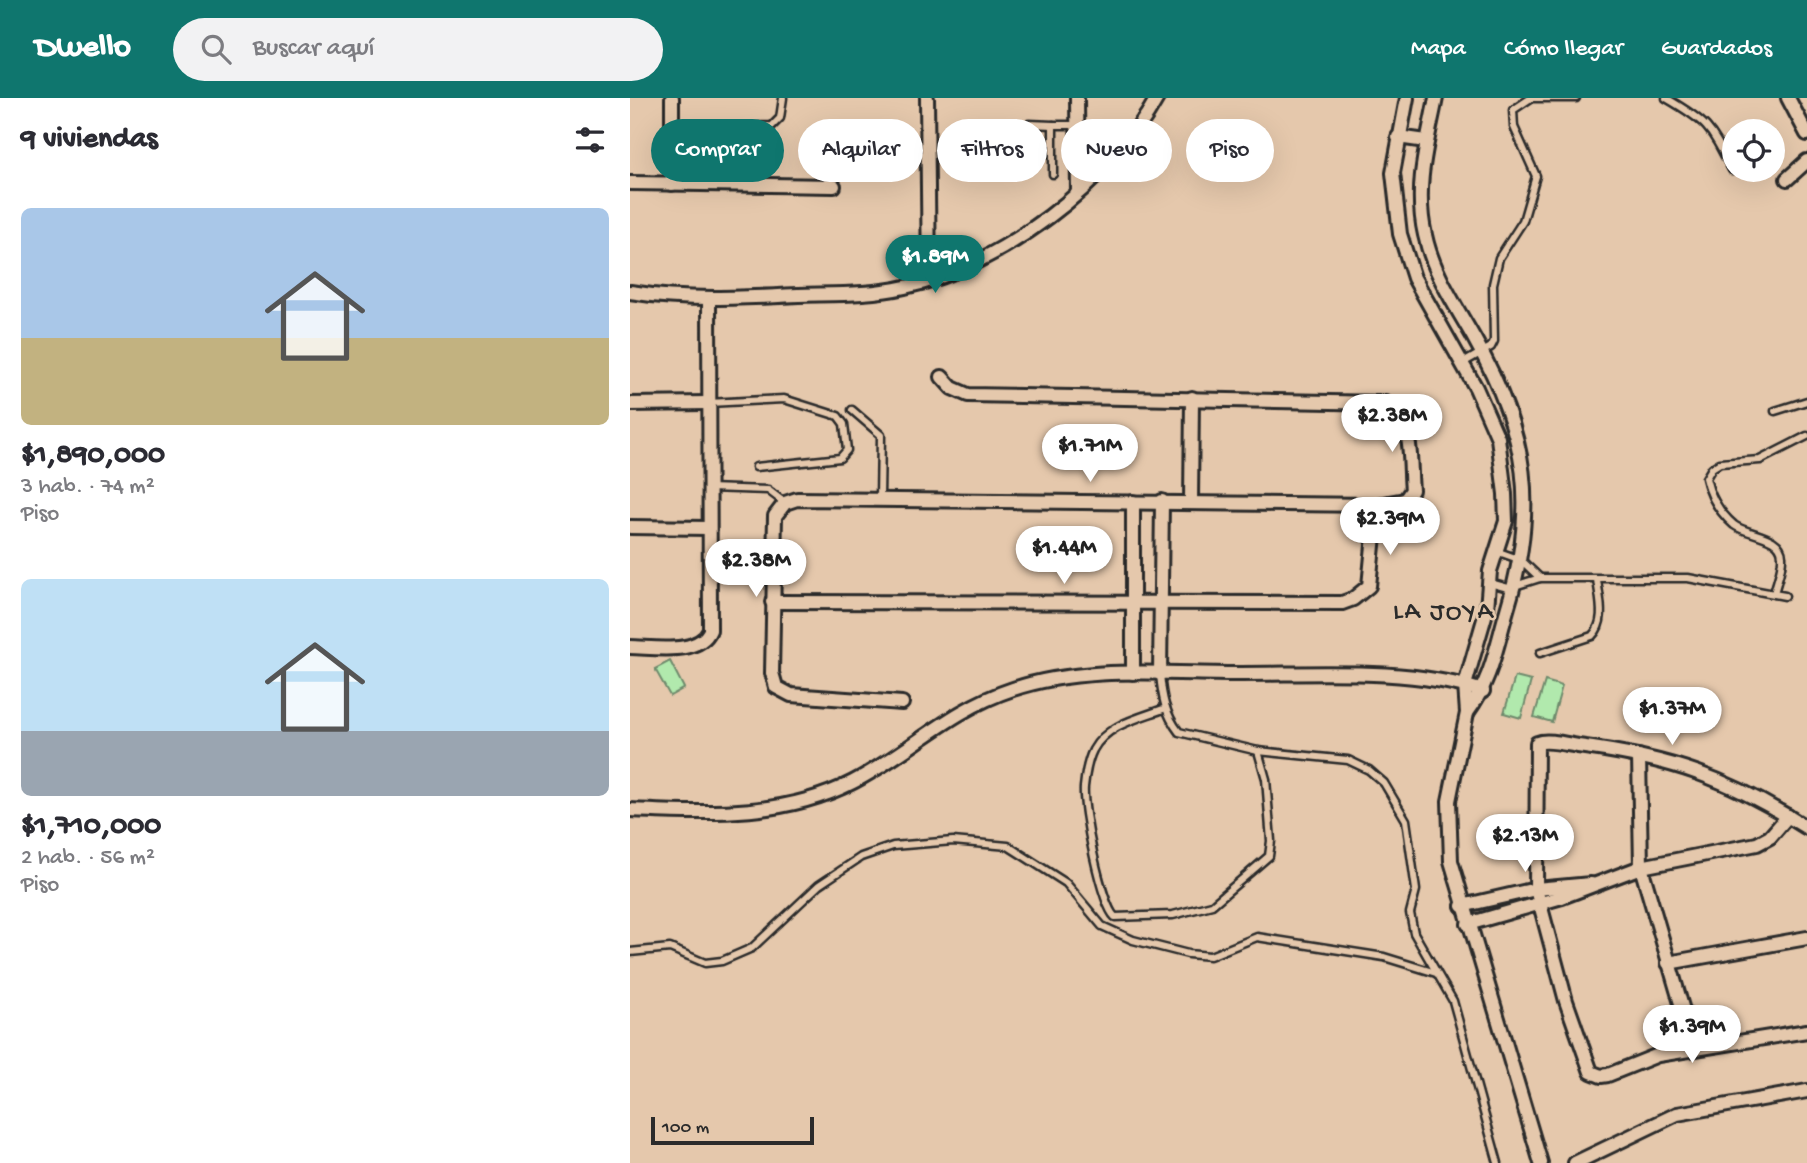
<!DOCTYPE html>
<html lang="es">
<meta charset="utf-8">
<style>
body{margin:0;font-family:"Gochi Hand",sans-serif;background:#f2f2f3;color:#2b2b33;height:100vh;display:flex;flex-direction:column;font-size:26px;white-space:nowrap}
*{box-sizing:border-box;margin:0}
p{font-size:23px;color:#7c7c81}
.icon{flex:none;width:38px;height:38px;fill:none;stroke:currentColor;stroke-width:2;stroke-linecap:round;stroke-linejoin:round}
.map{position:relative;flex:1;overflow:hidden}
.panel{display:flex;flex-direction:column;background:#fff;width:630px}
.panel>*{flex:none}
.banner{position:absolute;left:21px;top:21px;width:665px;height:63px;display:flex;gap:14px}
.controls{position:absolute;left:1092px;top:21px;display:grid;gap:14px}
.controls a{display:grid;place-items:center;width:63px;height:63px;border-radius:50%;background:#fff;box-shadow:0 7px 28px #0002;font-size:35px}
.scale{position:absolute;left:21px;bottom:18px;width:163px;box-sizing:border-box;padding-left:7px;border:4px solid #2b2b2b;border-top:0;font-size:19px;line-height:24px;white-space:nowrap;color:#2b2b2b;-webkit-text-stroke:5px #e5c8ac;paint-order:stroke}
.price{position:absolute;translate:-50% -60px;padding:0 16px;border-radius:24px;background:#fff;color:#222;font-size:23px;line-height:46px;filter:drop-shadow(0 2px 4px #0008)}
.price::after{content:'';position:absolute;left:50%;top:42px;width:21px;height:16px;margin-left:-10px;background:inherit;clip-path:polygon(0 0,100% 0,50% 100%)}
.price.current{background:#0f766e;color:#fff}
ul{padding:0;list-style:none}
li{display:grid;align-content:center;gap:14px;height:371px;padding:0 21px}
li span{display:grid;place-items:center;height:217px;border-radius:10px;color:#555}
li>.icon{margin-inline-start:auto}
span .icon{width:126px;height:126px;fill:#fffc;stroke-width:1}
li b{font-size:30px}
h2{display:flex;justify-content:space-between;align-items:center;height:84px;padding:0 21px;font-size:30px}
.pill{padding:0 24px;border-radius:32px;background:#fff;box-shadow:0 7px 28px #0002;font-size:24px;line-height:63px}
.pill.current{background:#0f766e;color:#fff}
header{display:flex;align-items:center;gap:42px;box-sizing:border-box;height:98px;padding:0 35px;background:#0f766e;color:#fff}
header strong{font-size:33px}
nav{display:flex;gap:38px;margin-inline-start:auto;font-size:24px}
.search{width:490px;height:63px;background:#f2f2f3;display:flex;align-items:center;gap:18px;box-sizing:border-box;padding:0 24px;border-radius:38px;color:#7c7c81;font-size:26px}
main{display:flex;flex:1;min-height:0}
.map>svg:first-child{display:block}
.green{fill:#b1e9ad;stroke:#6e8a6c;stroke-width:2}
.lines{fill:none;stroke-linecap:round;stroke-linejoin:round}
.lane-casing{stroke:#2b2b2b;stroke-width:11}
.street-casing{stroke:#2b2b2b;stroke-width:18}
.lane{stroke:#e5c8ac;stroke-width:6}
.street{stroke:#e5c8ac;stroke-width:12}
.labels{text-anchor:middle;stroke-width:5;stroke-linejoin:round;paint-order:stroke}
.neighbourhood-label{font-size:26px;letter-spacing:2px;fill:#2b2b2b;stroke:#e5c8ac}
</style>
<header>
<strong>Dwello</strong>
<div class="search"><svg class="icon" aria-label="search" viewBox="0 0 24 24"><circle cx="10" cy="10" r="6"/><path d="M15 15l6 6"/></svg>Buscar aquí</div>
<nav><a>Mapa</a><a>Cómo llegar</a><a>Guardados</a></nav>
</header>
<main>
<section class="panel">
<h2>9 viviendas<svg class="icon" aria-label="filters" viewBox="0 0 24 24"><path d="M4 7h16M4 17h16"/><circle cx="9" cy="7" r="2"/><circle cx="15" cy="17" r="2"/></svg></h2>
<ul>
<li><span style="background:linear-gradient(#a9c7e8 60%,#c2b280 0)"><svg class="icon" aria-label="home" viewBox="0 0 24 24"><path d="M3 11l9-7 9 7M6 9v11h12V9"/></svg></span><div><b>$1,890,000</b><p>3 hab. · 74 m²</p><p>Piso</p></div></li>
<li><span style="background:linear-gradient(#bfe0f5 70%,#9aa5b1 0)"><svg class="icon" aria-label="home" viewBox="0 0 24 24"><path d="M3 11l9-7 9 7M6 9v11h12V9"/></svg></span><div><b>$1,710,000</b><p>2 hab. · 56 m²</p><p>Piso</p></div></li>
</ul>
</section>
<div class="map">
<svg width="1177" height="1065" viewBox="0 0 1177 1065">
<rect width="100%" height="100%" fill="#e5c8ac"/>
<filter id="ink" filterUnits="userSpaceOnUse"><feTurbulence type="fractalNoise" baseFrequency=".0143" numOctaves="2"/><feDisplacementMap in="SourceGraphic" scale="14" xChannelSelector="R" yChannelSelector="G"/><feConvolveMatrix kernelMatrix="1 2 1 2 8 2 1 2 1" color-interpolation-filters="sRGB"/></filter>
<g filter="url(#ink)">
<g class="green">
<path d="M40 563 54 590 40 598 25 571Z"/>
<path d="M885 579 901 583 891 620 874 615Z"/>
<path d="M915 583 932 588 922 624 904 619Z"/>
</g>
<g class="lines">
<defs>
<g id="lane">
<path d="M1036 0C1079 25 1080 29 1102 72"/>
<path d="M399 26 423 27"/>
<path d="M106 29 142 28 150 20 153 0"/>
<path d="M423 76V27H447"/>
<path d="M833 265 861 249 864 243 863 186 869 160 893 123 906 78 884 29 883 12 901 0H946"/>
<path d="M78 305 154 301 208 318 214 326 217 352 210 360 126 369"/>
<path d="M222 312 251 337 250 401"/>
<path d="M1145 313 1177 303"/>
<path d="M78 390 138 392 155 405"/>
<path d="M866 453 891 462 910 480"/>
<path d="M860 485 878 490 910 480H1058L1155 498"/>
<path d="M1144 496C1146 485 1153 470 1152 458 1152 437 1117 437 1104 427 1089 414 1080 399 1076 380L1082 370 1090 365 1130 362 1177 338"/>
<path d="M910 555 962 538C977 523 969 500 967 481"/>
<path d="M530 576C532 598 535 616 549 634L628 653 718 662 739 672 754 685 776 722 786 792 780 815 784 835 823 903 868 1065"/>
<path d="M536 610C510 620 477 626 463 652 458 662 455 679 454 689 452 710 471 806 485 819L543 817 582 807 639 758 641 743 636 681 628 653"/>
<path d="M0 854 40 850 75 865 92 863 122 850 189 787 231 759 263 748 323 743 378 748 436 785 472 828 503 842 558 856 580 858 627 839 754 859 806 875"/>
</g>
<g id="street">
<path d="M297 0 299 181"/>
<path d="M447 0 448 94"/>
<path d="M777 0 763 75 770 136 784 180 846 290 868 340 875 396 876 423 860 473 857 511 835 587 837 615 819 703 821 763 911 1065"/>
<path d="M806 0C797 46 784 90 795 137 803 175 826 208 845 242 898 336 908 409 877 512 866 550 861 583 837 615"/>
<path d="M1158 0 1177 36"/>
<path d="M768 39 796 43"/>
<path d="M1157 81 1177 63"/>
<path d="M0 85 204 88"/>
<path d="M42 86V0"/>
<path d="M0 194C56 203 112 200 169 197 204 196 241 197 275 189 370 169 481 84 527 0"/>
<path d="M0 306 77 305"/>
<path d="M561 404 562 300"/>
<path d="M0 429 78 430"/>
<path d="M142 504 712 505 723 501 739 488 747 407"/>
<path d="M0 549C23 549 69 558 80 532L79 201"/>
<path d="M503 575V404"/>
<path d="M530 576 532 403"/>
<path d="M272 605 161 597 146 589 142 575 145 418 155 405 167 401 747 407 775 402 782 392C779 365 785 318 755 305L338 297 322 290 312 279"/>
<path d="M1009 658 1011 769 1064 950"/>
<path d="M0 712C77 715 153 720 223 684 281 654 319 612 383 591 454 567 537 576 611 576 689 576 777 569 853 593"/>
<path d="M1177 730C1098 680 1041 660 948 648 936 646 917 641 907 645L906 791 936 903 961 974 971 978 978 977 1028 957 1177 933"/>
<path d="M832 808 906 791 961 786"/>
<path d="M838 826 932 799 1011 769 1127 746 1140 739 1158 718"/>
<path d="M1038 865 1177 840"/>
<path d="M945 1065 1047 1016 1177 993"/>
</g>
</defs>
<use href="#lane" class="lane-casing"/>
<use href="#street" class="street-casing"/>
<use href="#lane" class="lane"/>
<use href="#street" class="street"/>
</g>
</g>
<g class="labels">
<g class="neighbourhood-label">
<text x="814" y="520">LA JOYA</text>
</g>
</g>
</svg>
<div class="controls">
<a><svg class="icon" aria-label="locate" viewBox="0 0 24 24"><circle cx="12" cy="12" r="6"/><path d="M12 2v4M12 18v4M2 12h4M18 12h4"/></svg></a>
</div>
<div class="scale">100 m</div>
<b class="price current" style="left:305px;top:197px">$1.89M</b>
<b class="price" style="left:762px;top:356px">$2.38M</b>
<b class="price" style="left:460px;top:386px">$1.71M</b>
<b class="price" style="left:760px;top:459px">$2.39M</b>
<b class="price" style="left:434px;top:488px">$1.44M</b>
<b class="price" style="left:126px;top:501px">$2.38M</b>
<b class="price" style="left:1042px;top:649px">$1.37M</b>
<b class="price" style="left:895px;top:776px">$2.13M</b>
<b class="price" style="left:1062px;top:967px">$1.39M</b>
<div class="banner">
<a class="pill current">Comprar</a>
<a class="pill">Alquilar</a>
<a class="pill">Filtros</a>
<a class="pill">Nuevo</a>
<a class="pill">Piso</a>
</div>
</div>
</main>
